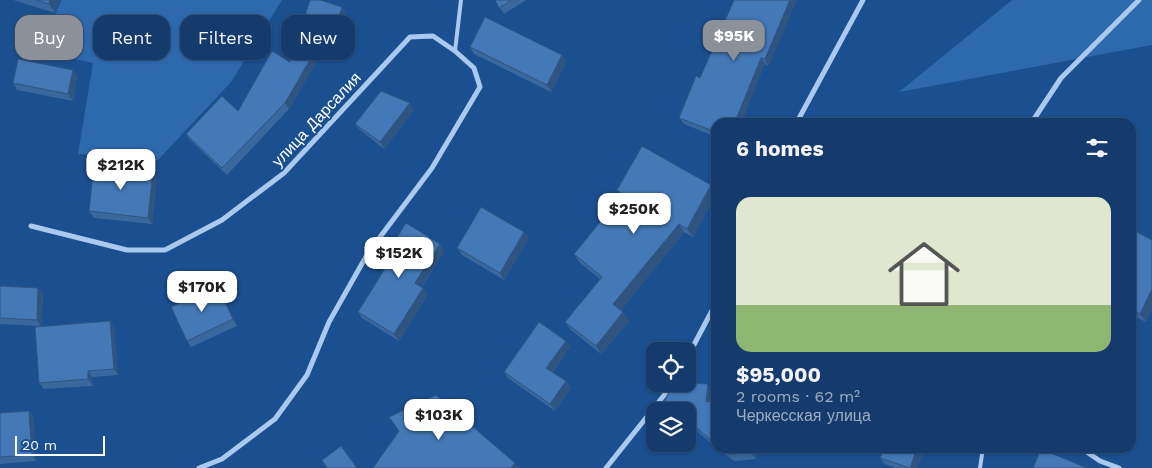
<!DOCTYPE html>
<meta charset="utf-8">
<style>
body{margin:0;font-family:"Work Sans",sans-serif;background:#214673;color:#f1f3f6;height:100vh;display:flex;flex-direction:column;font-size:19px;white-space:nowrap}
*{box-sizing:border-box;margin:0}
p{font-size:16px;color:#9dadc1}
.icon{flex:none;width:28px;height:28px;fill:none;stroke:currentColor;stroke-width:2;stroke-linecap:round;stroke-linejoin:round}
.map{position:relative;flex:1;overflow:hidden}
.sheet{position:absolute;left:711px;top:118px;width:425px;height:335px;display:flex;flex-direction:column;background:#143b6b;border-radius:15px;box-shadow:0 1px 4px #0004,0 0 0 1px #33557e}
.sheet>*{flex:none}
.hud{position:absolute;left:15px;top:15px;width:475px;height:45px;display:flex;gap:10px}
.controls{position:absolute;left:646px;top:342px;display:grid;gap:10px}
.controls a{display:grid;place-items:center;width:50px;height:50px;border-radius:10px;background:#143b6b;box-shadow:0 1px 4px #0004,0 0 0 1px #33557e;font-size:25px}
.scale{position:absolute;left:15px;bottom:12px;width:90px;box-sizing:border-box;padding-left:5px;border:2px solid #fff;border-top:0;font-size:14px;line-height:18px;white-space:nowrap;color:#fff;-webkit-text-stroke:4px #1b4f8f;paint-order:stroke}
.price{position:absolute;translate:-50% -42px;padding:0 11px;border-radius:10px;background:#fff;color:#222;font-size:16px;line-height:32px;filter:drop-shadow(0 1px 2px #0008)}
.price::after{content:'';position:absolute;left:50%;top:30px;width:15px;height:11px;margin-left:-8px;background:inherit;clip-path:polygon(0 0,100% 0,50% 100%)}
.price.active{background:#8c9099;color:#fff}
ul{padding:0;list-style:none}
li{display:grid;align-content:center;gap:10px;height:265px;padding:0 25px}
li+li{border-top:1px solid #33557e}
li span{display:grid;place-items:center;height:155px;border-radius:15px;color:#555}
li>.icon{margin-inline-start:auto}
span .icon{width:90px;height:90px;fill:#fffc;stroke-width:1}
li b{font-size:21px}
h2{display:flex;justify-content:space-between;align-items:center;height:60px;padding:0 25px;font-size:21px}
.pill{padding:0 18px;border-radius:15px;background:#143b6b;box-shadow:0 1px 4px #0004,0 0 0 1px #33557e;font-size:18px;line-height:45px}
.pill.active{background:#8c9099;color:#fff}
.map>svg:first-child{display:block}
.green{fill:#2e69ad}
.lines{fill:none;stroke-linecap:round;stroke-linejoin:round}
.lane{stroke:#a9c9ee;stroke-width:4}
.street{stroke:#a9c9ee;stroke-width:5}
.wall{fill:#3a679d}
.shaded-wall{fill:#305480}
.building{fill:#4478b7;stroke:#305480}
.labels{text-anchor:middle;stroke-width:4;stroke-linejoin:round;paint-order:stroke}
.street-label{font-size:16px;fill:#fff;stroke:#1b4f8f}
</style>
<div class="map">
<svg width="1152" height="468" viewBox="0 0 1152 468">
<rect width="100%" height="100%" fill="#1b4f8f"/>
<g class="green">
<path d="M61 0H282L231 82 158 160 78 154 93 63 41 52Z"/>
<path d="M1012 0H1152V45L899 92Z"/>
</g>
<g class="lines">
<g class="lane">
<path d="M455 51 461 0"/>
<path d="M980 468 983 448"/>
</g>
<g class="street">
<path d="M797 122 863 0"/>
<path d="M1032 122 1061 78 1139 0"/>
<path d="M31 226 127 250H165L222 220 284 173 410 37 433 36 455 51 474 68 480 87 432 168 368 253 329 322 307 375 275 419 222 459 199 468"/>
<path d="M688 356 716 303"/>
<path d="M1081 448 1100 461 1119 468"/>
<path d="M606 468 673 384"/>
</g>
</g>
<g class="wall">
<path d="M13 0H59L55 13Z"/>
<path d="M495 0H526L504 14Z"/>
<path d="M734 0 769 66 765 64 716 122V137L684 124 679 118 700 78Z"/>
<path d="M342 7 346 14 332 55 322 52 289 109 227 175 190 140 186 134 238 111 290 62Z"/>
<path d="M470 47 562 55 566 62 551 92 474 54Z"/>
<path d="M77 76 73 101 17 90 13 83Z"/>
<path d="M414 110 384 149 360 130 355 124Z"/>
<path d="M157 177 152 224 94 218 89 211Z"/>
<path d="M711 185 716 191V194L693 237 684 232 621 310 629 321 601 354 571 330 565 322 600 279 579 262 574 254 621 196 617 190Z"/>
<path d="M1131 229 1152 240V309L1146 322 1131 315Z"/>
<path d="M524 232 529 238 504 280 462 255 457 248Z"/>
<path d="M440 244 444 251 422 287 428 294 399 341 362 318 358 312 386 267 382 262Z"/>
<path d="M217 285 221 292 237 326 191 347 187 341Z"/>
<path d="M0 286 38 288 43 294 41 326 114 327 118 375 92 377 93 386 44 389 39 383 38 326 0 324Z"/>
<path d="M566 341 570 347 553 372 566 381 571 388 555 411 508 378 504 372Z"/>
<path d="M712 391 711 402 716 401V447L688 424V411H672L668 408 664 402Z"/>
<path d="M29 411 33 417 36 461 0 464V413Z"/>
<path d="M717 448H755L756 459 734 461Z"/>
<path d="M884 448H924L917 468H895L885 464 880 458Z"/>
</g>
<g class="shaded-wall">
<path d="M50 0H59L55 13 49 4Z"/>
<path d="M790 0H797L769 66 765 59Z"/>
<path d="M342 7 346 14 332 55 328 49Z"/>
<path d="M318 46 322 52 289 109 285 103Z"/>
<path d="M562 55 566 62 551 92 547 85Z"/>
<path d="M761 58 765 64 742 122H735Z"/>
<path d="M73 70 77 76 73 101 68 94Z"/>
<path d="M410 103 414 110 384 149 380 142Z"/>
<path d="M153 171 157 177 152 224 148 218Z"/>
<path d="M711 185 716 191V194L693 237 687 229Z"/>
<path d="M679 224 684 232 619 313 613 304Z"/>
<path d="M524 232 529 238 504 280 500 273Z"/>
<path d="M440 244 444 251 420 289 415 283Z"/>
<path d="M217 285 221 292 237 326 233 319Z"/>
<path d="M38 288 43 294 41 327 37 320Z"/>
<path d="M423 288 428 294 399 341 394 334Z"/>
<path d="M1152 289V309L1146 322 1140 314Z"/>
<path d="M623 312 629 321 601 354 596 346Z"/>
<path d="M110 321 114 327 118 375 114 369Z"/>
<path d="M566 341 570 347 551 374 546 368Z"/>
<path d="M88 371 92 377 93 386 88 379Z"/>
<path d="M566 381 571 388 555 411 550 404Z"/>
<path d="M708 384 712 391 711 408 706 402Z"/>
<path d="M29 411 33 417 36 461 32 455Z"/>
<path d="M751 448H755L756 459 751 453Z"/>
<path d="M917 448H924L917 468H910Z"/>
<path d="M515 463 519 468H511Z"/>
</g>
<g class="building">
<path d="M36 0H50L49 4Z"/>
<path d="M310 0H320L342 7 328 49 318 46 285 103 222 168 186 134 222 96 238 111 272 51 290 62Z"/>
<path d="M495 0H511L499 8Z"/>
<path d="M734 0H790L765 59 761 58 735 122H716V132L679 118 696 76 700 78Z"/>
<path d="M485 17 562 55 547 85 470 47Z"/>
<path d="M18 59 73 70 68 94 13 83Z"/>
<path d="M381 91 410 103 380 142 355 124Z"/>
<path d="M642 146 711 185 687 229 679 224 613 304 623 312 596 346 565 322 602 277 574 254 623 194 617 190Z"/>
<path d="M94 164 153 171 148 218 89 211Z"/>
<path d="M481 207 524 232 500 273 457 248Z"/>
<path d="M406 223 440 244 415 283 423 288 394 334 358 312 387 265 382 262Z"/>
<path d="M1131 229 1152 240V289L1140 314 1131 309Z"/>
<path d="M217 285 233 319 187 341 171 307Z"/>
<path d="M0 286 38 288 37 320 0 318Z"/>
<path d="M110 321 114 369 88 371V379L39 383 35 327Z"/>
<path d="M539 322 566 341 546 368 566 381 550 404 504 372Z"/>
<path d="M688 383 708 384 706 402 716 401V444L688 421V411H675L664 402 673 384Z"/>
<path d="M436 395 515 463 511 468H373L399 431 389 417Z"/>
<path d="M29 411 32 455 0 457V413Z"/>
<path d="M341 446 357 468H327L322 460Z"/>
<path d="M721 448H751V453L729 454Z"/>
<path d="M884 448H917L910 468 880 458Z"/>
<path d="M1041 449 1087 468H1033Z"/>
</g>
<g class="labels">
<g class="street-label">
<text transform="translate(316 119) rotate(-47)" y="6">улица Дарсалия</text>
</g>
</g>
</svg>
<div class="controls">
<a><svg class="icon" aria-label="locate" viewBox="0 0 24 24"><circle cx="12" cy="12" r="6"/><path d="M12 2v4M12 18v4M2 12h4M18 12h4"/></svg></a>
<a><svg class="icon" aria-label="layers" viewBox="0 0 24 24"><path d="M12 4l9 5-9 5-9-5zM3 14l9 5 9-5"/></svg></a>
</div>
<div class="scale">20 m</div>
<b class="price active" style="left:734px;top:62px">$95K</b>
<b class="price" style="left:121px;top:191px">$212K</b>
<b class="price" style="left:634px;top:235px">$250K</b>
<b class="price" style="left:399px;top:279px">$152K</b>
<b class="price" style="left:202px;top:313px">$170K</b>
<b class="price" style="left:439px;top:441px">$103K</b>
<div class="hud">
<a class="pill active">Buy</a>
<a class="pill">Rent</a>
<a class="pill">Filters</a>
<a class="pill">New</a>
</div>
<section class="sheet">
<h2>6 homes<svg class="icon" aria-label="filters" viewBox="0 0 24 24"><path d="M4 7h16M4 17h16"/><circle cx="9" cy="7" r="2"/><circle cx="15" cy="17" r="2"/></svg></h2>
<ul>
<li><span style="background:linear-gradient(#dfe7d0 70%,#8fb573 0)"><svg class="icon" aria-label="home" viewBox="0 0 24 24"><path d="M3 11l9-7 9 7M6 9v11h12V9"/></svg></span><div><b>$95,000</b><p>2 rooms · 62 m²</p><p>Черкесская улица</p></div></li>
</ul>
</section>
</div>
